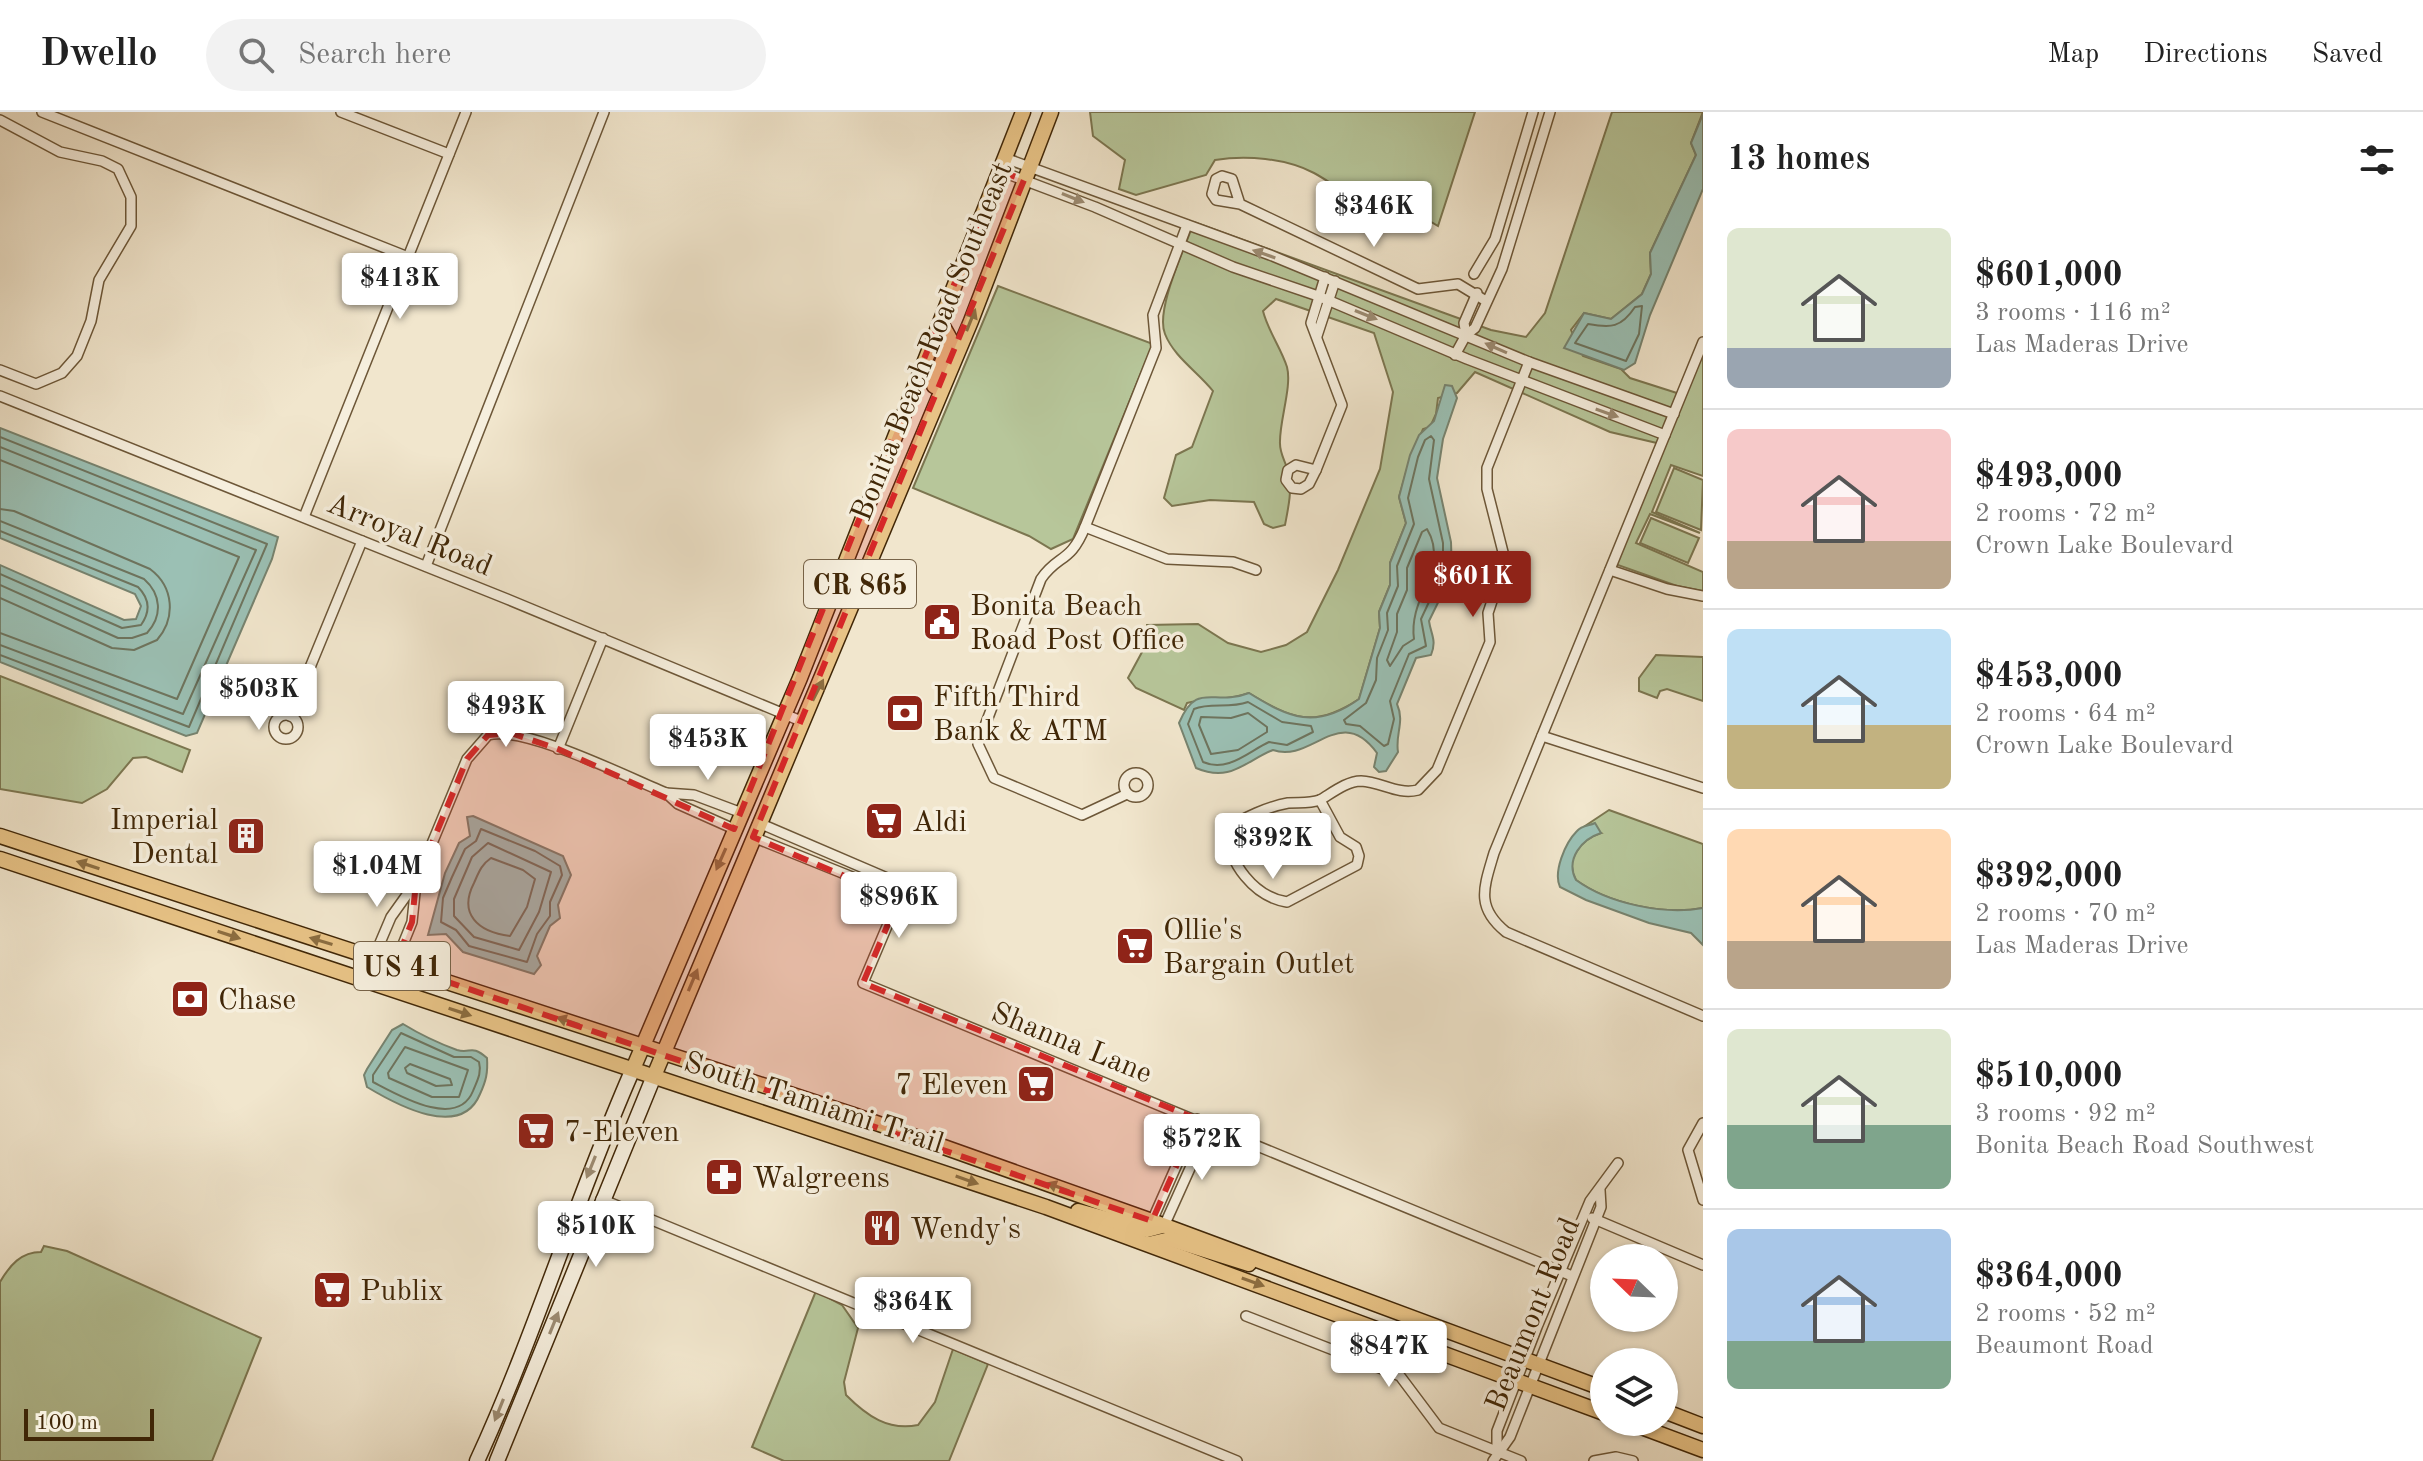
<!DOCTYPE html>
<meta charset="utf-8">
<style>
body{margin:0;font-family:"Old Standard TT",serif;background:#f2f2f2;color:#222;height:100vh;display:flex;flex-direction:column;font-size:30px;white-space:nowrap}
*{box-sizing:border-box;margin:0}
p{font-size:26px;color:#767676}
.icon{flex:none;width:44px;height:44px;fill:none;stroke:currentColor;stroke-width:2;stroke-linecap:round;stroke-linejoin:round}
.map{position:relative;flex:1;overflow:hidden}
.panel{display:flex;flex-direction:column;background:#fff;width:720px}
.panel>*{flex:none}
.needle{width:52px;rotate:293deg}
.buttons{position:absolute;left:1590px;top:1132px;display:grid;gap:16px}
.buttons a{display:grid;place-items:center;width:88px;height:88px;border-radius:50%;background:#fff;box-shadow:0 2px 6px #0004;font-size:40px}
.scale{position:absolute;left:24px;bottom:20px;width:130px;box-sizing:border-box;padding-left:8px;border:4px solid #412707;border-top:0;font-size:22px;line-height:28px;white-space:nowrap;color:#412707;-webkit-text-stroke:6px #f6efde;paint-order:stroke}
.price{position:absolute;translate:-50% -68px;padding:0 18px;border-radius:8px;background:#fff;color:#222;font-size:26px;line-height:52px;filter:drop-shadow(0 2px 4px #0008)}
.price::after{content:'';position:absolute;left:50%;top:48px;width:24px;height:18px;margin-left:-12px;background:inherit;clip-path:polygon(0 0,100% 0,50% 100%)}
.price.active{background:#8f2418;color:#fff}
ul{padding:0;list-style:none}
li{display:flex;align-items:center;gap:24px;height:200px;padding:0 24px}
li+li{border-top:2px solid #e0e0e0}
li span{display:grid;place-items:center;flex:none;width:224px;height:160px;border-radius:12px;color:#555}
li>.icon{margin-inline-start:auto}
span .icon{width:96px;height:96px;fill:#fffc;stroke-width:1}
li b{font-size:34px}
h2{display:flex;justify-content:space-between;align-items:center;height:96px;padding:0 24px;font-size:34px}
header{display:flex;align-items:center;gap:48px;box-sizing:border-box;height:112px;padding:0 40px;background:#fff;border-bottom:2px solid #e0e0e0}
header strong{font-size:38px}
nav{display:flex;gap:44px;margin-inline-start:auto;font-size:28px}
.search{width:560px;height:72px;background:#f2f2f2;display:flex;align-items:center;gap:20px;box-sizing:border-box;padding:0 28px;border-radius:44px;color:#767676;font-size:30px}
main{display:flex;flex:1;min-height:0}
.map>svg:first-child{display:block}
.green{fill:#b7c69a;stroke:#7c7650;stroke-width:2}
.water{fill:#9bc0b4;stroke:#77836f;stroke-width:2}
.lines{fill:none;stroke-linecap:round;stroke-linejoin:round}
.shore{stroke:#6e745e;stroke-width:2}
.minor-casing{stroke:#6d5738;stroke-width:12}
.secondary-casing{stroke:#412707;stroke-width:17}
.primary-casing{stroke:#412707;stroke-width:17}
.minor{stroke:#f6efde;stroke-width:9}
.secondary{stroke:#f6efde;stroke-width:14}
.primary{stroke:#e8c386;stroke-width:14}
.oneway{fill:#9c8b72}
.oneway2{fill:#8c6d40}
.marked{fill:#d62828;fill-opacity:0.2;stroke:#d62828;stroke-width:6;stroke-dasharray:16 10;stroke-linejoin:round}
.labels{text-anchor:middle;stroke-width:7;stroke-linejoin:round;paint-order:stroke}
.shield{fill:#f6efde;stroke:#776348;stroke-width:2}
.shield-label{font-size:28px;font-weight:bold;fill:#412707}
.street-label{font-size:30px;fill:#412707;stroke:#f6efde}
.poi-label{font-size:30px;fill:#412707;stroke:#f6efde;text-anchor:start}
</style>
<header>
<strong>Dwello</strong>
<div class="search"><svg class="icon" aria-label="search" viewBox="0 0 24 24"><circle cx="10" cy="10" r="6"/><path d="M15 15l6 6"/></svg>Search here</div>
<nav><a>Map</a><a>Directions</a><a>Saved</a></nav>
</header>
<main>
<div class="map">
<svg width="1703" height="1349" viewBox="0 0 1703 1349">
<rect width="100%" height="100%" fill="#f1e6cd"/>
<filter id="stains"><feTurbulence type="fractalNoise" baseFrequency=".0025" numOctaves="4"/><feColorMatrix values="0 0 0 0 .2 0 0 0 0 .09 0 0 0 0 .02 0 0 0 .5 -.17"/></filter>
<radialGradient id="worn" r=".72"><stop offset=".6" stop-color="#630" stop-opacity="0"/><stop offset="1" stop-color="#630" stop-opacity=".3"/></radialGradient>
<g class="green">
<path d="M1090 0H1475L1438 114 1393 87 1395 81C1360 97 1343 77 1314 61 1285 46 1246 43 1215 48L1206 63 1136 83 1119 77 1125 48 1093 24Z"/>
<path d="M1612 0H1703L1691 31 1696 43 1650 141 1651 162 1642 182 1611 207 1584 201 1571 218 1583 244 1621 257 1630 266 1680 282 1703 228V364L1671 353 1652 400 1700 421 1650 402 1636 431 1703 460V479L1677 474 1615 452 1661 332 1610 320 1475 260 1457 281 1438 286 1436 302 1430 315 1423 317 1409 350 1399 385 1406 411 1390 451V473L1379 500 1380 516 1359 587C1314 617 1292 607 1249 581 1228 589 1209 585 1187 591L1184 598 1136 576 1128 566 1148 529 1147 513 1198 512 1228 531 1261 540 1286 533 1307 520 1338 458 1380 357 1393 280 1374 221 1276 187 1263 199C1268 219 1281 236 1287 255 1292 274 1280 307 1280 329 1279 343 1287 350 1289 364 1292 380 1288 397 1285 413L1273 416 1264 412 1254 390 1210 388 1172 394 1164 386 1176 343 1192 335 1213 279C1198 260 1174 245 1165 222 1155 198 1185 136 1194 110L1491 218 1526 225 1545 201Z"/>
<path d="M998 174 1153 232 1073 427 1051 437 1029 424 913 376Z"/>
<path d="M1674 356 1703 368 1701 418 1656 400Z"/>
<path d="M1651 406 1699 426 1688 451 1640 431Z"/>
<path d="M1656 543 1703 545V589L1667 577 1660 579 1657 586 1639 579V566Z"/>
<path d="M0 564 190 638 182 660 146 645 133 646 107 677 82 691 0 677Z"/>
<path d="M1609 698 1703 732V796C1664 803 1609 792 1576 768 1564 747 1582 727 1601 721L1585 714Z"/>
<path d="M44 1134 67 1139 261 1226 212 1349H0V1170C10 1153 21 1140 41 1140Z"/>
<path d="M816 1179 842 1193 858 1216 844 1270 846 1283C867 1304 888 1319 918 1313L935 1290 953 1237 988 1252 949 1349H784L752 1335Z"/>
</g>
<g class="water">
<path d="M1703 2V77L1650 203 1635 251 1624 258 1564 236 1584 201 1611 207 1642 182 1651 162 1650 141 1696 43 1691 31Z"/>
<path d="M1445 273 1452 274 1457 286 1443 327 1437 366 1451 430 1452 462 1429 509C1431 523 1437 528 1431 543L1416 546 1397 592C1405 610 1395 622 1398 640L1386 659 1379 660 1374 655 1377 641C1340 590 1311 652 1273 638 1245 649 1231 671 1196 656L1179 611C1197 568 1213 595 1249 581 1289 606 1316 618 1359 587L1380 516 1379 500 1390 473V451L1406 411 1399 385 1410 343 1419 323 1434 309Z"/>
<path d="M0 316 278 425 272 447 197 621 186 624 0 550V453L124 508 136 507 141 494 135 482 0 426Z"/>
<path d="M473 704 563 744 571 763 558 793 560 806 550 814 537 844 541 853 534 862 463 840 446 822 428 823 445 761 459 731 470 724 467 705Z"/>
<path d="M1595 711 1601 721C1582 727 1565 747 1576 768 1609 792 1664 803 1703 796V833L1691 821 1649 811 1586 788 1560 775C1553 760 1565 731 1577 719 1582 713 1589 714 1595 711Z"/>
<path d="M403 912C421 923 438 931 457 938 471 942 471 932 487 946 488 961 486 969 480 982 461 1028 397 993 367 975L364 963 367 957 392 918Z"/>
</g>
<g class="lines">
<g class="shore">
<path d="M1642 194 1639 222 1626 249 1575 231 1588 212C1611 216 1621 216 1635 195Z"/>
<path d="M1431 324 1434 328 1429 367 1443 431V460L1421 507 1426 534 1409 542 1390 589 1394 607 1388 632 1384 634 1360 614 1346 612 1344 608 1366 591 1376 568 1377 546 1388 518 1387 501 1398 474 1397 454 1414 412 1408 386 1418 345 1425 328Z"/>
<path d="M0 325 267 432 189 615 0 543"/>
<path d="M0 335 256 438 183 602 0 533"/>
<path d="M0 348 239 445 177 587 0 521"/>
<path d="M0 397 14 399 150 457C174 475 176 506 157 528L134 538 112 536 0 486"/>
<path d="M0 409 144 467C161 482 163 504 147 521L132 526H118L0 473"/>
<path d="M1427 417C1450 455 1408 484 1414 527L1403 534 1390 554 1387 548 1397 520V502L1407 478V456L1422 420Z"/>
<path d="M0 419 138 475C150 487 151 499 141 513L122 516 0 462"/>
<path d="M1248 590 1282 610 1311 614 1313 620 1287 633 1269 630C1249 639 1228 661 1203 650L1188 612 1194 597C1210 590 1229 597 1248 590Z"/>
<path d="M1248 601 1267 615V620L1238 638 1211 642 1199 613 1201 605 1231 606Z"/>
<path d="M481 717 535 739 560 754 562 763 550 790V804L537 822 527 850 469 834 456 818 441 810 443 786 452 765 465 737 476 729Z"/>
<path d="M488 731 551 760 539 800 519 838 474 825 454 804V787L472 745Z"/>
<path d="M491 746 523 758 535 767 527 795 510 824C478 820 458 802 474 771 479 760 481 753 491 746Z"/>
<path d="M401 921 454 945H471L479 950C482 961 477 969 473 979 457 1018 398 983 373 970V963Z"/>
<path d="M405 935 468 958 459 985H432L389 966 388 961Z"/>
<path d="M410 952 450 967 452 973 436 974 407 961 405 956Z"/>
</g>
<defs>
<g id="minor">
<path d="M42 0 408 145"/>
<path d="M341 0 449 42"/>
<path d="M0 8 60 40 102 49 118 57 131 85V114L99 168 91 209 77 244 62 261 36 272 0 258"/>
<path d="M1005 46 1270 143 1529 250 1674 302"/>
<path d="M1000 59 1095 95 1233 155 1318 184 1467 247 1665 323"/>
<path d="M1240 92 1232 67 1222 64 1216 67 1212 82 1216 88 1240 92 1418 177 1458 172 1486 189"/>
<path d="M1474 162 1495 127 1533 0"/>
<path d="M1466 223 1464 211 1477 181"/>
<path d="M1317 224 1335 169"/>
<path d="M1703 230 1494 741C1484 775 1475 795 1506 820L1703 904"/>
<path d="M1455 243 1466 223 1475 216 1502 157 1550 0"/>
<path d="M0 284 507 487 801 609"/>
<path d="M1296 353 1316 358 1309 372 1301 377 1292 376 1286 368 1288 358Z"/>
<path d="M1316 358 1342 293 1311 211 1325 165"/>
<path d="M304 405 466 0"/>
<path d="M1085 415 1167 447 1233 450 1256 458"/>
<path d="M426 454 604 0"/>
<path d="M1610 458 1667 477 1703 484"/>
<circle cx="286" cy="615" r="12"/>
<path d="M290 604 362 429"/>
<path d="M1542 624 1703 676"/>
<path d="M558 637 603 526"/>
<circle cx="1136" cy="673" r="12"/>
<path d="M666 681 694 683 742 701"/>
<path d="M1127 682 1082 703 994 666 978 632 1041 467C1058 442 1070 452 1085 415L1156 236 1153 203 1187 113"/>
<path d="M1320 688C1332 681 1347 669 1361 669 1382 670 1397 683 1418 678L1437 658 1490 530 1488 501 1503 456 1504 444 1487 377V356L1529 250"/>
<path d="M1320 688 1340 725 1356 735 1359 744 1357 753 1287 790C1255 785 1227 751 1228 718 1240 706 1271 694 1288 691 1299 690 1308 692 1320 688Z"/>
<path d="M759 711 901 772"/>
<path d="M753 725 877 775 904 774"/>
<path d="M904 774 863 871 1572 1164"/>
<path d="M374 845 391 805 416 770 467 647 488 623C524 613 627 665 666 681L678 692 734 717"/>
<path d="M395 852 412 810 416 771"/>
<path d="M1703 1011 1688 1038 1703 1088"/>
<path d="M601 1087 1237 1349"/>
<path d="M1592 1106 1703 1153"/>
<path d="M1152 1109 1197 1007"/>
<path d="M1164 1114 1210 1012"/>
<path d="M1246 1204 1400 1264 1439 1316 1521 1349"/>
<path d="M1497 1340V1319L1537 1215 1590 1089 1618 1051"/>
<path d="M1493 1349 1510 1325 1601 1095 1600 1078"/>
<path d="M1594 1349 1616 1345 1633 1349"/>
</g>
<g id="secondary">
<path d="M477 1349C536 1221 576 1086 633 957"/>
<path d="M497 1349 654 964"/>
</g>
<g id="primary">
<path d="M934 274 950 227 941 211"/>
<path d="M0 724 851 1002 1152 1109 1604 1277"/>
<path d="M0 747 1046 1095 1604 1301"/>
<path d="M633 957 800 566 1023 0"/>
<path d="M654 964 971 209 1051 0"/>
<path d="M1078 1099 1147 1118 1162 1114"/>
<path d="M1149 1132 1170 1127 1249 1152"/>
<path d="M1664 1299 1703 1314"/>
<path d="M1628 1310 1703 1338"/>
</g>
</defs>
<use href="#minor" class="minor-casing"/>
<use href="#secondary" class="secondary-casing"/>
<use href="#primary" class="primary-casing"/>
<use href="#minor" class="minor"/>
<use href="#secondary" class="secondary"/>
<use href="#primary" class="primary"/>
</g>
<defs><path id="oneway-solid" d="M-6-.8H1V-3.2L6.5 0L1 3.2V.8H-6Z" transform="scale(2)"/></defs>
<g class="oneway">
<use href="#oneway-solid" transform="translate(1073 86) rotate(22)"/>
<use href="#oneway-solid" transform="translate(1264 142) rotate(-161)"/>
<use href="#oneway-solid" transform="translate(1366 203) rotate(22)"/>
<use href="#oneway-solid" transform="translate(1496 236) rotate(-156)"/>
<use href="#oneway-solid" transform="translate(1607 301) rotate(19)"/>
<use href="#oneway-solid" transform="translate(591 1055) rotate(112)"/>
<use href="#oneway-solid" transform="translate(554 1211) rotate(-68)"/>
<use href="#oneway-solid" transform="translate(499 1298) rotate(112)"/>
</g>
<g class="oneway2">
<use href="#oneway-solid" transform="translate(971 208) rotate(-68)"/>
<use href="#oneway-solid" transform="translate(818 578) rotate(-63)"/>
<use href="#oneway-solid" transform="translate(721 747) rotate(114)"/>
<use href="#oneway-solid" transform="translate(88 753) rotate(-162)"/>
<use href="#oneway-solid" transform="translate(229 823) rotate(18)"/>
<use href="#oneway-solid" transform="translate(321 829) rotate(-163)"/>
<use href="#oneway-solid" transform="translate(693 868) rotate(-67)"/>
<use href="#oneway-solid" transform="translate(460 900) rotate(18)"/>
<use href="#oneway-solid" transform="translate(568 909) rotate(-162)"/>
<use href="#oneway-solid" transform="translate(967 1068) rotate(19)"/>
<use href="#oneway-solid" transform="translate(1058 1075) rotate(-160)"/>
<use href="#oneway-solid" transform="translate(1253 1170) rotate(20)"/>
</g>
<path class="marked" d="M1000 59 1024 68 753 725 891 784 894 798 863 871 1197 1007 1152 1109 395 852 412 810 416 770 467 647 488 623 511 621 558 637 734 717Z"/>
<defs>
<symbol id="civic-square" viewBox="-11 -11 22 22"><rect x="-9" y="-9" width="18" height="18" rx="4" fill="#8f2418" stroke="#f6efde"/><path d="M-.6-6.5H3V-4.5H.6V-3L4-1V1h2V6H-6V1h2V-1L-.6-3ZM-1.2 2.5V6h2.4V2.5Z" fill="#fff"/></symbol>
<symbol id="bank-square" viewBox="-11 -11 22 22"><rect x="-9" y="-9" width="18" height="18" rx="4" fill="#8f2418" stroke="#f6efde"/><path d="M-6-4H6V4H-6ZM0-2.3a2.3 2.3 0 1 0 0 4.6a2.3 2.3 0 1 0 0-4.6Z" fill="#fff"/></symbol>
<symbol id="supermarket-square" viewBox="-11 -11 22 22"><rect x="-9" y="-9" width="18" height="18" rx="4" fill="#8f2418" stroke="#f6efde"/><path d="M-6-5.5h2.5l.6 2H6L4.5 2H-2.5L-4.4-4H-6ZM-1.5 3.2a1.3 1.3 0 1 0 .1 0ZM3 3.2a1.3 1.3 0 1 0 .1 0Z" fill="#fff"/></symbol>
<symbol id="building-square" viewBox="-11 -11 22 22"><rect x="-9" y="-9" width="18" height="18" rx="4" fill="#8f2418" stroke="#f6efde"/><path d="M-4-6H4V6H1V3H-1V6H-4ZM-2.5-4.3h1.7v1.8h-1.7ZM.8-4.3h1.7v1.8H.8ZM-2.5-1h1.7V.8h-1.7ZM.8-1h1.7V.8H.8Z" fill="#fff"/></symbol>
<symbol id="pharmacy-square" viewBox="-11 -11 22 22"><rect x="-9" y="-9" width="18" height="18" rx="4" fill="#8f2418" stroke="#f6efde"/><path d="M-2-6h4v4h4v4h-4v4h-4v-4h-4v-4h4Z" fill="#fff"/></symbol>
<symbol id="restaurant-square" viewBox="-11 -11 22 22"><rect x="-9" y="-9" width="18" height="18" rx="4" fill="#8f2418" stroke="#f6efde"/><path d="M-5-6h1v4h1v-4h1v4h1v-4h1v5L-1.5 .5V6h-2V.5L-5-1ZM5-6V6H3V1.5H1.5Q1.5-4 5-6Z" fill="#fff"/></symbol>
</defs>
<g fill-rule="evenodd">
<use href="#civic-square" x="920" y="488" width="44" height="44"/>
<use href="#bank-square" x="883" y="579" width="44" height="44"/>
<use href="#supermarket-square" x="862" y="687" width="44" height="44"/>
<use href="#building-square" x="224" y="702" width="44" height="44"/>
<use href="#supermarket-square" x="1113" y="812" width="44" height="44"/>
<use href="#bank-square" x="168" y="865" width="44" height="44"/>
<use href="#supermarket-square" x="1014" y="950" width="44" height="44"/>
<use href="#supermarket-square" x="514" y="997" width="44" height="44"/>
<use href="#pharmacy-square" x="702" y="1043" width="44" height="44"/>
<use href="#restaurant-square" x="860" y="1094" width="44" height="44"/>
<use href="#supermarket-square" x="310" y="1156" width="44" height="44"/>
</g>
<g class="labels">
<g class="shield">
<rect x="804" y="448" width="112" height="48" rx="6"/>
<rect x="354" y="830" width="96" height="48" rx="6"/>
</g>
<g class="shield-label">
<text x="860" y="482">CR 865</text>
<text x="402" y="864">US 41</text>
</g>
<g class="street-label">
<text transform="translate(931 229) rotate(-68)" y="10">Bonita Beach Road Southeast</text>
<text transform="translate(410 422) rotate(22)" y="10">Arroyal Road</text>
<text transform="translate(1072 930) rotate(22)" y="10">Shanna Lane</text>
<text transform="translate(814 990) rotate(18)" y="10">South Tamiami Trail</text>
<text transform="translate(1532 1202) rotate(-68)" y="10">Beaumont Road</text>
</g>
<g class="poi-label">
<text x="970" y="503">Bonita Beach<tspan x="970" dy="34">Road Post Office</tspan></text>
<text x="933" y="594">Fifth Third<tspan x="933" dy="34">Bank &amp; ATM</tspan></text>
<text x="218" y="717" text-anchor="end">Imperial<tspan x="218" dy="34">Dental</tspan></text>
<text x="912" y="719">Aldi</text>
<text x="1163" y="827">Ollie's<tspan x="1163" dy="34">Bargain Outlet</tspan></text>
<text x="218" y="897">Chase</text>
<text x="1008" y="982" text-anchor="end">7 Eleven</text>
<text x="564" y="1029">7-Eleven</text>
<text x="752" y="1075">Walgreens</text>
<text x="910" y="1126">Wendy's</text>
<text x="360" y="1188">Publix</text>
</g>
</g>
<rect width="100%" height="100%" filter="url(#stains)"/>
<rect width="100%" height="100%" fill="url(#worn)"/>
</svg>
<div class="buttons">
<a><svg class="needle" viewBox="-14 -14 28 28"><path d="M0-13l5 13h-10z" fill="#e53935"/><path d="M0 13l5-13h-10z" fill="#767676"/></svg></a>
<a><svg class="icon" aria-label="layers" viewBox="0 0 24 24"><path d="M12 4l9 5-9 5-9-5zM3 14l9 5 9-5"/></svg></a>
</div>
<div class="scale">100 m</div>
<b class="price" style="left:1374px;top:137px">$346K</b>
<b class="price" style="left:400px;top:209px">$413K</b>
<b class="price active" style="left:1473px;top:507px">$601K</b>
<b class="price" style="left:259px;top:620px">$503K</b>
<b class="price" style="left:506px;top:637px">$493K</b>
<b class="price" style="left:708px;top:670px">$453K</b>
<b class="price" style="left:1273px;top:769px">$392K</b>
<b class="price" style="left:377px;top:797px">$1.04M</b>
<b class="price" style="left:899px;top:828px">$896K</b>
<b class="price" style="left:1202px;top:1070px">$572K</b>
<b class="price" style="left:596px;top:1157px">$510K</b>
<b class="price" style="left:913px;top:1233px">$364K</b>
<b class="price" style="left:1389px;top:1277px">$847K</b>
</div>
<section class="panel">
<h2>13 homes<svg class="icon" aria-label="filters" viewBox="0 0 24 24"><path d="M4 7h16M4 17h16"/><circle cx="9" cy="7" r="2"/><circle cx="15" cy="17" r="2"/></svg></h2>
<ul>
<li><span style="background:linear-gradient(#dfe7d0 75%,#9aa5b1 0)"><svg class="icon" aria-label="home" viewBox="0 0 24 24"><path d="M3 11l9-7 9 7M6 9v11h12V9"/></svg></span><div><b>$601,000</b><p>3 rooms · 116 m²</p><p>Las Maderas Drive</p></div></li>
<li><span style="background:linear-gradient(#f6c9c9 70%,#b9a48a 0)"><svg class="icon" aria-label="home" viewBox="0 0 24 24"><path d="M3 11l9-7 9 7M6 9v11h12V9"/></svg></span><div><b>$493,000</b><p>2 rooms · 72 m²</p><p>Crown Lake Boulevard</p></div></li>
<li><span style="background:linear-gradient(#bfe0f5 60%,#c2b280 0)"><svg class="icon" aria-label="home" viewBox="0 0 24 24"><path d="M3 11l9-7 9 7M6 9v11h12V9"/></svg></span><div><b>$453,000</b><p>2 rooms · 64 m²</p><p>Crown Lake Boulevard</p></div></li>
<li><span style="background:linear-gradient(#ffd9b3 70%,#b9a48a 0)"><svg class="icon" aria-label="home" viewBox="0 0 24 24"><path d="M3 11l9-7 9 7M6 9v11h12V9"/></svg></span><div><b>$392,000</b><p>2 rooms · 70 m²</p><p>Las Maderas Drive</p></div></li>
<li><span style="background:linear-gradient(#dfe7d0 60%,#7fa58c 0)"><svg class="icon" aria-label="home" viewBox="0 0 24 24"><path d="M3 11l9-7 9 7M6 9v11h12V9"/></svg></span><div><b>$510,000</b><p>3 rooms · 92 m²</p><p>Bonita Beach Road Southwest</p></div></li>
<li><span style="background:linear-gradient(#a9c7e8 70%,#7fa58c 0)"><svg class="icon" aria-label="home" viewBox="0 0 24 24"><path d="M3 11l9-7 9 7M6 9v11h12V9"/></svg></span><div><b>$364,000</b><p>2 rooms · 52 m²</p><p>Beaumont Road</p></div></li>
</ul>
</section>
</main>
